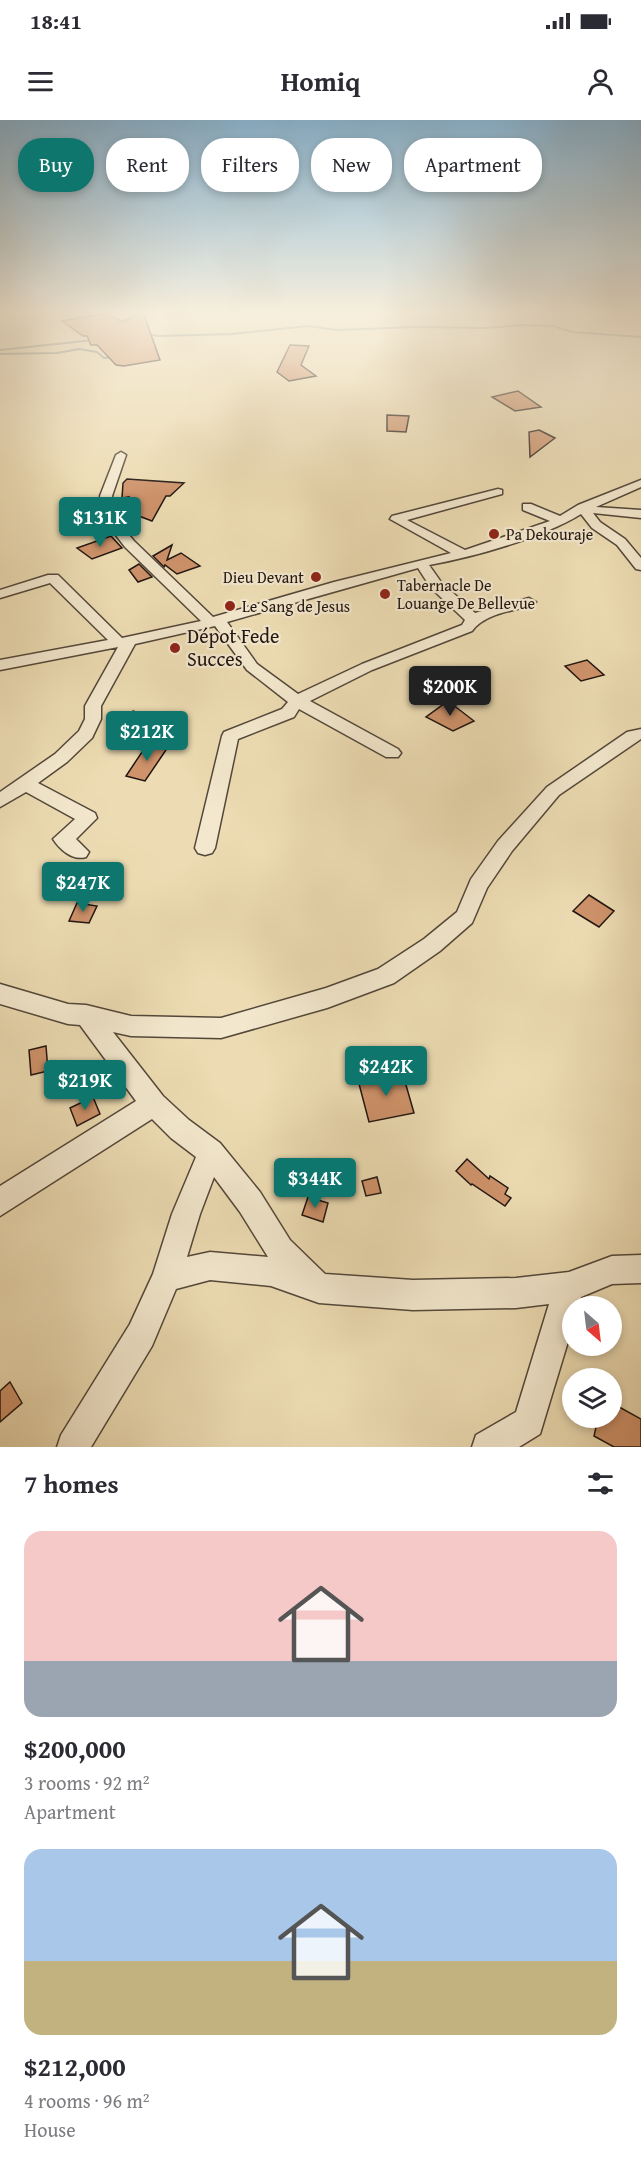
<!DOCTYPE html>
<meta charset="utf-8">
<style>
body{margin:0;font-family:"Gentium Book Plus",serif;background:#f7f7f7;color:#2b2b33;height:100vh;display:flex;flex-direction:column;font-size:22px;white-space:nowrap}
*{box-sizing:border-box;margin:0}
p{font-size:20px;color:#7c7c81}
.icon{flex:none;width:33px;height:33px;fill:none;stroke:currentColor;stroke-width:2;stroke-linecap:round;stroke-linejoin:round}
.map{position:relative;height:1327px;overflow:hidden}
.drawer{display:flex;flex-direction:column;background:#fff;flex:1}
.drawer>*{flex:none}
.hud{position:absolute;left:18px;top:18px;width:606px;height:54px;display:flex;gap:12px}
.needle{width:39px;rotate:152deg}
.tools{position:absolute;left:562px;top:1176px;display:grid;gap:12px}
.tools a{display:grid;place-items:center;width:60px;height:60px;border-radius:50%;background:#fff;box-shadow:0 3px 9px #0003;font-size:30px}
.price{position:absolute;translate:-50% -51px;padding:0 14px;border-radius:6px;background:#0f766e;color:#fff;font-size:20px;line-height:39px;filter:drop-shadow(0 2px 3px #0008)}
.price::after{content:'';position:absolute;left:50%;top:36px;width:18px;height:14px;margin-left:-9px;background:inherit;clip-path:polygon(0 0,100% 0,50% 100%)}
.price.active{background:#222;color:#fff}
ul{padding:0;list-style:none}
li{display:grid;align-content:center;gap:12px;height:318px;padding:0 24px}
li span{display:grid;place-items:center;height:186px;border-radius:18px;color:#555}
li>.icon{margin-inline-start:auto}
span .icon{width:108px;height:108px;fill:#fffc;stroke-width:1}
li b{font-size:26px}
h2{display:flex;justify-content:space-between;align-items:center;height:72px;padding:0 24px;font-size:26px}
.chip{padding:0 21px;border-radius:24px;background:#fff;box-shadow:0 3px 9px #0003;font-size:21px;line-height:54px}
.chip.active{background:#0f766e;color:#fff}
.status{display:flex;justify-content:space-between;align-items:center;height:42px;padding:0 30px;background:#fff;direction:ltr}
.status svg{height:16px;fill:currentColor}
header{display:flex;justify-content:space-between;align-items:center;height:78px;padding:0 24px;background:#fff;font-size:27px;font-weight:700}
.map>svg:first-child{display:block}
.lines{fill:none;stroke-linecap:round;stroke-linejoin:round}
.stream{stroke:#6a7873;stroke-width:2}
.building{fill:#cf936b;stroke:#201511;stroke-width:1.5}
.street-casing{stroke:#53473a;stroke-width:3}
.street{fill:#f3e8ce;fill-rule:evenodd}
.poi-dot{fill:#8f2418;stroke:#f3e8ce;stroke-width:2}
.labels{text-anchor:middle;stroke-width:4.5;stroke-linejoin:round;paint-order:stroke}
.far-poi-label{font-size:16px;fill:#201511;stroke:#f3e8ce;text-anchor:start}
.poi-label{font-size:20px;fill:#201511;stroke:#f3e8ce;text-anchor:start}
</style>
<div class="status"><b>18:41</b><svg viewBox="0 0 49 12"><path d="M0 12V9h3v3zM5 12V6h3v6zM10 12V3h3v9zM15 12V0h3v12zM26 1h20v11H26zM47 4h2v5h-2z"/></svg></div>
<header><svg class="icon" aria-label="menu" viewBox="0 0 24 24"><path d="M4 6h16M4 12h16M4 18h16"/></svg>Homiq<svg class="icon" aria-label="person" viewBox="0 0 24 24"><circle cx="12" cy="8" r="4"/><path d="M4 21q1-7 8-7t8 7"/></svg></header>
<div class="map">
<svg width="641" height="1327" viewBox="0 0 641 1327">
<rect width="100%" height="100%" fill="#eddcb3"/>
<filter id="stains"><feTurbulence type="fractalNoise" baseFrequency=".00333" numOctaves="4"/><feColorMatrix values="0 0 0 0 .2 0 0 0 0 .09 0 0 0 0 .02 0 0 0 .5 -.17"/></filter>
<radialGradient id="worn" r=".72"><stop offset=".6" stop-color="#630" stop-opacity="0"/><stop offset="1" stop-color="#630" stop-opacity=".3"/></radialGradient>
<g class="lines">
<g class="stream">
<path d="M145 214 159 216 232 214 308 206 337 210 415 207 485 208 523 205 553 206 572 212 641 217"/>
<path d="M0 230 94 220"/>
<path d="M0 234 57 233 79 229 97 232 104 238 115 237"/>
</g>
</g>
<g class="building">
<path d="M143 192 160 240 124 246 116 245 97 225H91L87 216H83L62 201 107 193 122 202Z"/>
<path d="M290 225 309 226 301 245 316 256 289 261 277 252Z"/>
<path d="M518 271 541 287 515 291 492 277Z"/>
<path d="M387 295 409 296 406 312 387 311Z"/>
<path d="M539 310 555 318 530 337 529 312Z"/>
<path d="M127 359 184 363 170 376H166L152 401 131 393 133 387H126L129 377 122 378 123 363Z"/>
<path d="M111 416 122 428 92 439 77 428Z"/>
<path d="M172 425 167 440 181 433 200 446 177 454 165 445 164 447 153 436Z"/>
<path d="M139 444 152 457 138 462 129 450Z"/>
<path d="M587 540 604 555 581 561 565 546Z"/>
<path d="M448 581 474 601 453 611 426 597Z"/>
<path d="M133 591 157 599 133 622 110 616Z"/>
<path d="M148 623 168 627 145 661 126 656Z"/>
<path d="M589 775 614 791 599 807 573 791Z"/>
<path d="M77 783 97 786 89 803 69 801Z"/>
<path d="M46 926 48 951 31 955 29 930Z"/>
<path d="M402 951 414 993 369 1002 358 960Z"/>
<path d="M93 977 100 994 77 1006 70 988Z"/>
<path d="M467 1039 489 1059 490 1056 508 1068 505 1074 511 1078 505 1086 472 1064 471 1065 456 1051Z"/>
<path d="M377 1057 381 1073 366 1076 362 1061Z"/>
<path d="M308 1077 328 1083 323 1102 302 1095Z"/>
<path d="M10 1262 22 1283 0 1302V1271Z"/>
<path d="M612 1283 641 1299V1327H614L594 1316 598 1298H612Z"/>
</g>
<g class="lines">
<defs>
<g id="street">
<path d="M121 332 126 335 112 376 115 394 120 404 134 421 213 497 334 462 451 433 390 399 392 396 498 369 502 370V374L407 400 465 430 550 401 523 390V384H531L560 396 578 385 641 360V367L596 387 641 390V398L593 393 600 402 625 419 641 438V450L636 449 617 425 592 408 581 394C542 418 474 437 429 445L441 462 475 493 529 478 536 482 534 485C513 491 485 493 472 511L372 550 310 581 398 629 401 633 398 637H386L299 589 294 597 238 619 215 728 212 733 205 735 198 733 195 728 222 616 224 612 282 589 288 582 247 550 215 506 135 524 101 586V599L92 618 67 642 38 663 95 693 97 698 76 719 89 732 86 737C73 741 60 730 53 719L75 699 26 672 0 687V672L55 634 79 611 85 599V586L118 527 0 550V540L108 520 50 463 0 478V470L48 455H58L122 518 201 501 125 427 108 405 103 394 100 376 116 335ZM418 448 431 468 465 500 462 505 362 544 298 574 257 544 227 502Z"/>
<path d="M641 609V619L559 675 512 731 487 768 472 803 440 831 394 863 327 888 221 918 131 916 113 912 163 976 189 1000 220 1023 260 1072 290 1120 325 1154 413 1160 516 1158 569 1152 612 1136 641 1135V1163L612 1164 581 1177 578 1186H573V1205L540 1314 519 1327H472L476 1315 516 1292 549 1184 516 1188 413 1190 319 1183 271 1166 210 1160 176 1169 152 1226 91 1327H57L61 1315 130 1204 153 1154 172 1094 196 1037 171 1018 152 999 0 1096V1066L136 981 80 905 68 904 0 884V864L68 884 86 885 131 896 221 898 326 868 378 849 424 819 457 792 471 759 498 721 547 667 627 612ZM214 1057 240 1092 268 1137 210 1132 187 1137 200 1094Z"/>
</g>
</defs>
<use href="#street" class="street-casing"/>
<use href="#street" class="street"/>
</g>
<linearGradient id="sky" x2="0" y2="1"><stop stop-color="#89b6d4"/><stop offset="0.51" stop-color="#f7efdd"/><stop offset="1" stop-color="#f7efdd" stop-opacity="0"/></linearGradient>
<rect width="641" height="377" fill="url(#sky)"/>
<g class="poi-dot">
<circle cx="494" cy="414" r="6"/>
<circle cx="316" cy="457" r="6"/>
<circle cx="385" cy="474" r="6"/>
<circle cx="230" cy="486" r="6"/>
<circle cx="175" cy="528" r="6"/>
</g>
<g class="labels">
<g class="far-poi-label">
<text x="506" y="420">Pa Dekouraje</text>
<text x="304" y="463" text-anchor="end">Dieu Devant</text>
<text x="397" y="471">Tabernacle De<tspan x="397" dy="18">Louange De Bellevue</tspan></text>
<text x="242" y="492">Le Sang de Jesus</text>
</g>
<g class="poi-label">
<text x="187" y="523">Dépot Fede<tspan x="187" dy="23">Succes</tspan></text>
</g>
</g>
<rect width="100%" height="100%" filter="url(#stains)"/>
<rect width="100%" height="100%" fill="url(#worn)"/>
</svg>
<div class="tools">
<a><svg class="needle" viewBox="-14 -14 28 28"><path d="M0-13l5 13h-10z" fill="#e53935"/><path d="M0 13l5-13h-10z" fill="#7c7c81"/></svg></a>
<a><svg class="icon" aria-label="layers" viewBox="0 0 24 24"><path d="M12 4l9 5-9 5-9-5zM3 14l9 5 9-5"/></svg></a>
</div>
<b class="price" style="left:100px;top:428px">$131K</b>
<b class="price active" style="left:450px;top:597px">$200K</b>
<b class="price" style="left:147px;top:642px">$212K</b>
<b class="price" style="left:83px;top:793px">$247K</b>
<b class="price" style="left:386px;top:977px">$242K</b>
<b class="price" style="left:85px;top:991px">$219K</b>
<b class="price" style="left:315px;top:1089px">$344K</b>
<div class="hud">
<a class="chip active">Buy</a>
<a class="chip">Rent</a>
<a class="chip">Filters</a>
<a class="chip">New</a>
<a class="chip">Apartment</a>
</div>
</div>
<section class="drawer">
<h2>7 homes<svg class="icon" aria-label="filters" viewBox="0 0 24 24"><path d="M4 7h16M4 17h16"/><circle cx="9" cy="7" r="2"/><circle cx="15" cy="17" r="2"/></svg></h2>
<ul>
<li><span style="background:linear-gradient(#f6c9c9 70%,#9aa5b1 0)"><svg class="icon" aria-label="home" viewBox="0 0 24 24"><path d="M3 11l9-7 9 7M6 9v11h12V9"/></svg></span><div><b>$200,000</b><p>3 rooms · 92 m²</p><p>Apartment</p></div></li>
<li><span style="background:linear-gradient(#a9c7e8 60%,#c2b280 0)"><svg class="icon" aria-label="home" viewBox="0 0 24 24"><path d="M3 11l9-7 9 7M6 9v11h12V9"/></svg></span><div><b>$212,000</b><p>4 rooms · 96 m²</p><p>House</p></div></li>
</ul>
</section>
